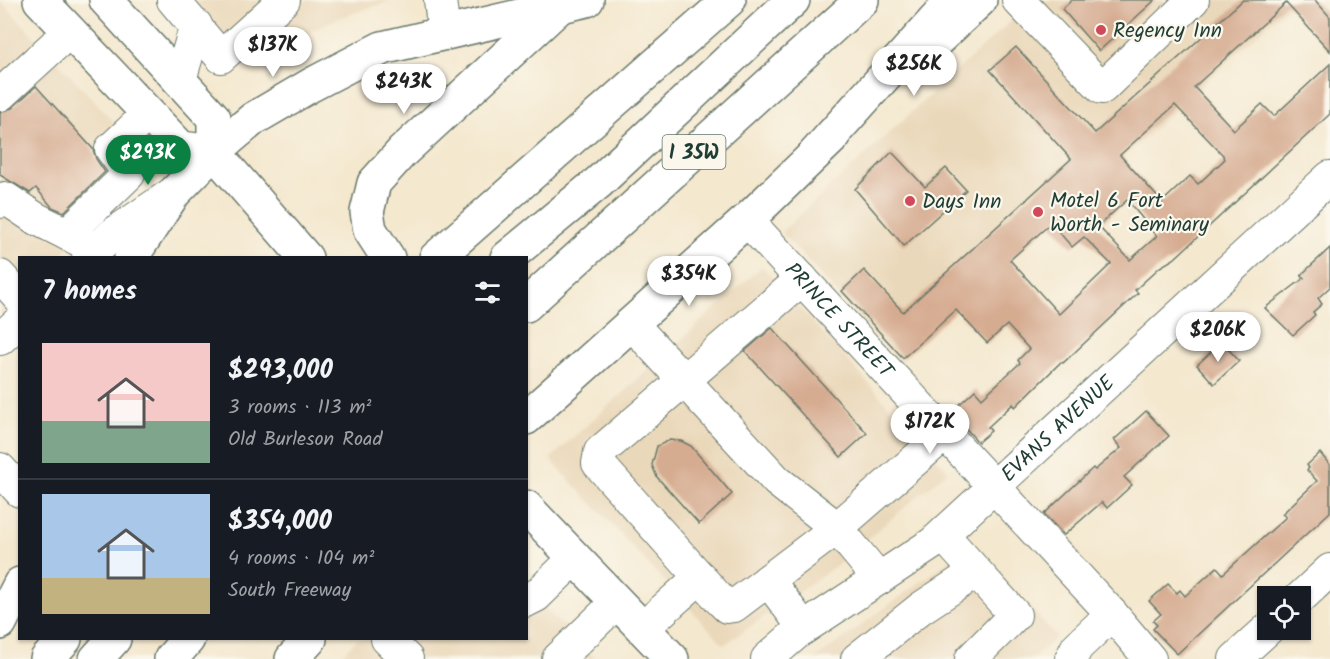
<!DOCTYPE html>
<meta charset="utf-8">
<style>
body{margin:0;font-family:Kalam,sans-serif;background:#20242c;color:#f1f3f6;height:100vh;display:flex;flex-direction:column;font-size:22px;white-space:nowrap}
*{box-sizing:border-box;margin:0}
p{font-size:20px;color:#9ea1a6}
.icon{flex:none;width:33px;height:33px;fill:none;stroke:currentColor;stroke-width:2;stroke-linecap:round;stroke-linejoin:round}
.map{position:relative;flex:1;overflow:hidden}
.side{position:absolute;left:18px;top:256px;width:510px;height:384px;display:flex;flex-direction:column;background:#171b24;border-radius:0px;box-shadow:0 2px 4px #0004}
.side>*{flex:none}
.tools{position:absolute;left:1257px;top:586px;display:grid;gap:12px}
.tools a{display:grid;place-items:center;width:54px;height:54px;border-radius:0px;background:#171b24;box-shadow:0 2px 4px #0004;font-size:30px}
.price{position:absolute;translate:-50% -51px;padding:0 14px;border-radius:21px;background:#fff;color:#222;font-size:20px;line-height:39px;filter:drop-shadow(0 2px 3px #0008)}
.price::after{content:'';position:absolute;left:50%;top:36px;width:18px;height:14px;margin-left:-9px;background:inherit;clip-path:polygon(0 0,100% 0,50% 100%)}
.price.current{background:#0b8043;color:#fff}
ul{padding:0;list-style:none}
li{display:flex;align-items:center;gap:18px;height:150px;padding:0 24px}
li+li{border-top:2px solid #363941}
li span{display:grid;place-items:center;flex:none;width:168px;height:120px;border-radius:0px;color:#555}
li>.icon{margin-inline-start:auto}
span .icon{width:72px;height:72px;fill:#fffc;stroke-width:1}
li b{font-size:26px}
h2{display:flex;justify-content:space-between;align-items:center;height:72px;padding:0 24px;font-size:26px}
.map>svg:first-child{display:block}
.built{fill:#ead8ba}
.building{fill:#d6ac91;fill-rule:evenodd}
.lines{fill:none;stroke-linecap:round;stroke-linejoin:round}
.minor-casing{stroke:#6a796a;stroke-width:34}
.major-casing{stroke:#6a796a;stroke-width:36}
.highway-casing{stroke:#6a796a;stroke-width:36}
.minor{stroke:#fff;stroke-width:32}
.major{stroke:#fff;stroke-width:33}
.highway{stroke:#fff;stroke-width:33}
.poi-dot{fill:#d1495b;stroke:#fbf7ec;stroke-width:2}
.labels{text-anchor:middle;stroke-width:4.5;stroke-linejoin:round;paint-order:stroke}
.shield{fill:#fbf7ec;stroke:#61756b;stroke-width:1.5}
.shield-label{font-size:20px;font-weight:bold;fill:#1f3d34}
.poi-label{font-size:21px;fill:#1f3d34;stroke:#fbf7ec;text-anchor:start}
.street-label{font-size:21px;fill:#1f3d34;stroke:#fbf7ec}
</style>
<div class="map">
<svg width="1330" height="659" viewBox="0 0 1330 659">
<rect width="100%" height="100%" fill="#fbf7ec"/>
<filter id="ink" filterUnits="userSpaceOnUse"><feTurbulence type="fractalNoise" baseFrequency=".0167" numOctaves="2"/><feDisplacementMap in="SourceGraphic" scale="12" xChannelSelector="R" yChannelSelector="G"/><feConvolveMatrix kernelMatrix="1 2 1 2 8 2 1 2 1" color-interpolation-filters="sRGB"/></filter>
<filter id="wash" filterUnits="userSpaceOnUse"><feTurbulence type="fractalNoise" baseFrequency=".008" numOctaves="4" result="noise"/><feDisplacementMap in="SourceGraphic" scale="24" xChannelSelector="R" yChannelSelector="G"/><feGaussianBlur stdDeviation="1.35" result="paint"/><feColorMatrix in="noise" values="0 0 0 0 0 0 0 0 0 0 0 0 0 0 0 0 0 1.4 0 .05"/><feComposite in="paint" operator="in"/></filter>
<g filter="url(#wash)">
<rect width="100%" height="100%" fill="#f4e8cf"/>
<g class="built">
<path d="M0 0 136 146 145 172 58 258H20L19 296 0 316Z"/>
<path d="M160 0H393L337 19 223 73Z"/>
<path d="M1034 0H1295L900 362 781 232Z"/>
<path d="M762 266 948 471 834 567 724 645 550 459Z"/>
<path d="M971 545 1057 637 1033 659H815Z"/>
<path d="M527 589 596 659H338L357 639H526Z"/>
</g>
<g id="blocks">
<g class="building">
<path d="M1072 0H1155L1099 51 1062 9Z"/>
<path d="M1243 0H1315L1330 17V51L1286 3 1194 87 1234 130 1262 104 1274 116 1330 64V114L1174 259 1160 267 1135 290 1138 293 1076 351 1063 363 1061 362 1015 407 1013 404 988 427 991 431 978 442 951 412 975 390 982 398 1020 363 1018 360 1029 349 1007 325 987 343 956 310 903 358 842 291 864 270 903 312 1071 159 990 70 1016 47 1095 133ZM1175 105 1223 155 1224 160 1198 184 1190 176 1162 202 1120 155ZM1127 200 1157 236 1130 260 1098 226ZM1051 223 1072 247 1084 237 1111 264 1059 314 1010 260Z"/>
<path d="M36 86 93 149 96 159 105 172 64 212 52 207 36 188 30 193 0 175V112L12 108Z"/>
<path d="M892 152 925 187 946 168 966 190 904 246 855 189Z"/>
<path d="M1330 248V287L1318 298 1322 304 1313 312 1315 315 1293 335 1265 308 1304 278 1301 275Z"/>
<path d="M772 328 867 433 841 457 745 351Z"/>
<path d="M1222 342 1239 361 1214 384 1197 365Z"/>
<path d="M1146 411 1169 436 1124 477 1132 485 1107 508 1102 502 1064 535 1044 514 1093 468 1095 470 1121 448 1114 440Z"/>
<path d="M670 440 681 441 691 446 732 494 699 524 657 477 652 465 657 446Z"/>
<path d="M1320 453 1330 465V512L1177 654 1153 629 1157 625 1153 621 1161 614 1149 601 1168 584 1177 593 1180 590 1185 596 1217 567 1223 574 1286 517 1282 514 1317 481 1307 470 1309 468 1307 465Z"/>
</g>
</g>
</g>
<g filter="url(#ink)">
<use href="#blocks" fill-opacity="0" stroke="#6a796a" stroke-width="1.5"/>
<g class="lines">
<defs>
<g id="minor">
<path d="M173 0 221 57 284 0"/>
<path d="M440 0 444 34"/>
<path d="M1018 0 1102 88 1193 0"/>
<path d="M180 80 196 25"/>
<path d="M0 95 70 31"/>
<path d="M0 202 5 198 35 218 97 249"/>
<path id="s1" d="M747 220 1112 614 1150 659"/>
<path d="M67 234 129 174 111 149 148 114"/>
<path d="M88 258 113 234 173 193"/>
<path d="M0 276 20 298"/>
<path d="M802 279 600 452 598 463 604 470 721 601 727 607 734 606 837 528 945 434"/>
<path d="M632 324 777 481 837 528 879 579"/>
<path d="M0 339 20 321"/>
<path d="M0 469 20 491"/>
<path d="M943 535 1015 615 971 659"/>
<path d="M768 580 804 628"/>
<path d="M1300 598 1330 570"/>
<path d="M526 601 536 596 575 558"/>
<path d="M643 628 700 577"/>
<path d="M387 639 407 659"/>
<path d="M558 659 617 602"/>
<path id="s2" d="M767 659 798 632 933 543 1330 177"/>
<path d="M857 659 921 608 976 572"/>
<path d="M1071 659 1077 647 1112 614"/>
<path d="M1235 659 1268 629"/>
</g>
<g id="major">
<path d="M40 0 181 148 214 152 306 258"/>
<path d="M106 0 214 118V152"/>
<path d="M918 58 980 0"/>
<path d="M131 258 174 193 214 152 253 119 311 85 382 48 587 0"/>
<path d="M388 258 370 230 367 212 374 183 402 152 556 10"/>
<path d="M526 418 747 220 834 136"/>
<path d="M526 507 672 659"/>
<path d="M0 623 20 584"/>
<path d="M292 659 310 639"/>
</g>
<g id="highway">
<path d="M813 156 953 0"/>
<path d="M436 258 729 0"/>
<path d="M507 258 599 182 793 0"/>
<path d="M526 305 862 0"/>
<path d="M47 659 65 639"/>
<path d="M96 659 114 639"/>
<path d="M171 659 188 639"/>
</g>
</defs>
<use href="#minor" class="minor-casing"/>
<use href="#major" class="major-casing"/>
<use href="#highway" class="highway-casing"/>
<use href="#minor" class="minor"/>
<use href="#major" class="major"/>
<use href="#highway" class="highway"/>
</g>
</g>
<g class="poi-dot">
<circle cx="1101" cy="30" r="6"/>
<circle cx="910" cy="201" r="6"/>
<circle cx="1038" cy="212" r="6"/>
</g>
<g class="labels">
<rect class="shield" x="662.5" y="135" width="63" height="34" rx="4.5"/>
<g class="shield-label">
<text x="694" y="159">I 35W</text>
</g>
<g class="poi-label">
<text x="1113" y="37">Regency Inn</text>
<text x="1050" y="207">Motel 6 Fort<tspan x="1050" dy="24">Worth - Seminary</tspan></text>
<text x="922" y="208">Days Inn</text>
</g>
<g class="street-label">
<text dy="7" stroke="none"><textPath href="#s1" startOffset="136">PRINCE STREET</textPath></text>
<text dy="7" stroke="none"><textPath href="#s2" startOffset="372">EVANS AVENUE</textPath></text>
</g>
</g>
</svg>
<div class="tools">
<a><svg class="icon" aria-label="locate" viewBox="0 0 24 24"><circle cx="12" cy="12" r="6"/><path d="M12 2v4M12 18v4M2 12h4M18 12h4"/></svg></a>
</div>
<b class="price" style="left:273px;top:78px">$137K</b>
<b class="price" style="left:914px;top:97px">$256K</b>
<b class="price" style="left:404px;top:115px">$243K</b>
<b class="price current" style="left:148px;top:186px">$293K</b>
<b class="price" style="left:689px;top:307px">$354K</b>
<b class="price" style="left:1218px;top:363px">$206K</b>
<b class="price" style="left:930px;top:455px">$172K</b>
<section class="side">
<h2>7 homes<svg class="icon" aria-label="filters" viewBox="0 0 24 24"><path d="M4 7h16M4 17h16"/><circle cx="9" cy="7" r="2"/><circle cx="15" cy="17" r="2"/></svg></h2>
<ul>
<li><span style="background:linear-gradient(#f6c9c9 65%,#7fa58c 0)"><svg class="icon" aria-label="home" viewBox="0 0 24 24"><path d="M3 11l9-7 9 7M6 9v11h12V9"/></svg></span><div><b>$293,000</b><p>3 rooms · 113 m²</p><p>Old Burleson Road</p></div></li>
<li><span style="background:linear-gradient(#a9c7e8 70%,#c2b280 0)"><svg class="icon" aria-label="home" viewBox="0 0 24 24"><path d="M3 11l9-7 9 7M6 9v11h12V9"/></svg></span><div><b>$354,000</b><p>4 rooms · 104 m²</p><p>South Freeway</p></div></li>
</ul>
</section>
</div>
